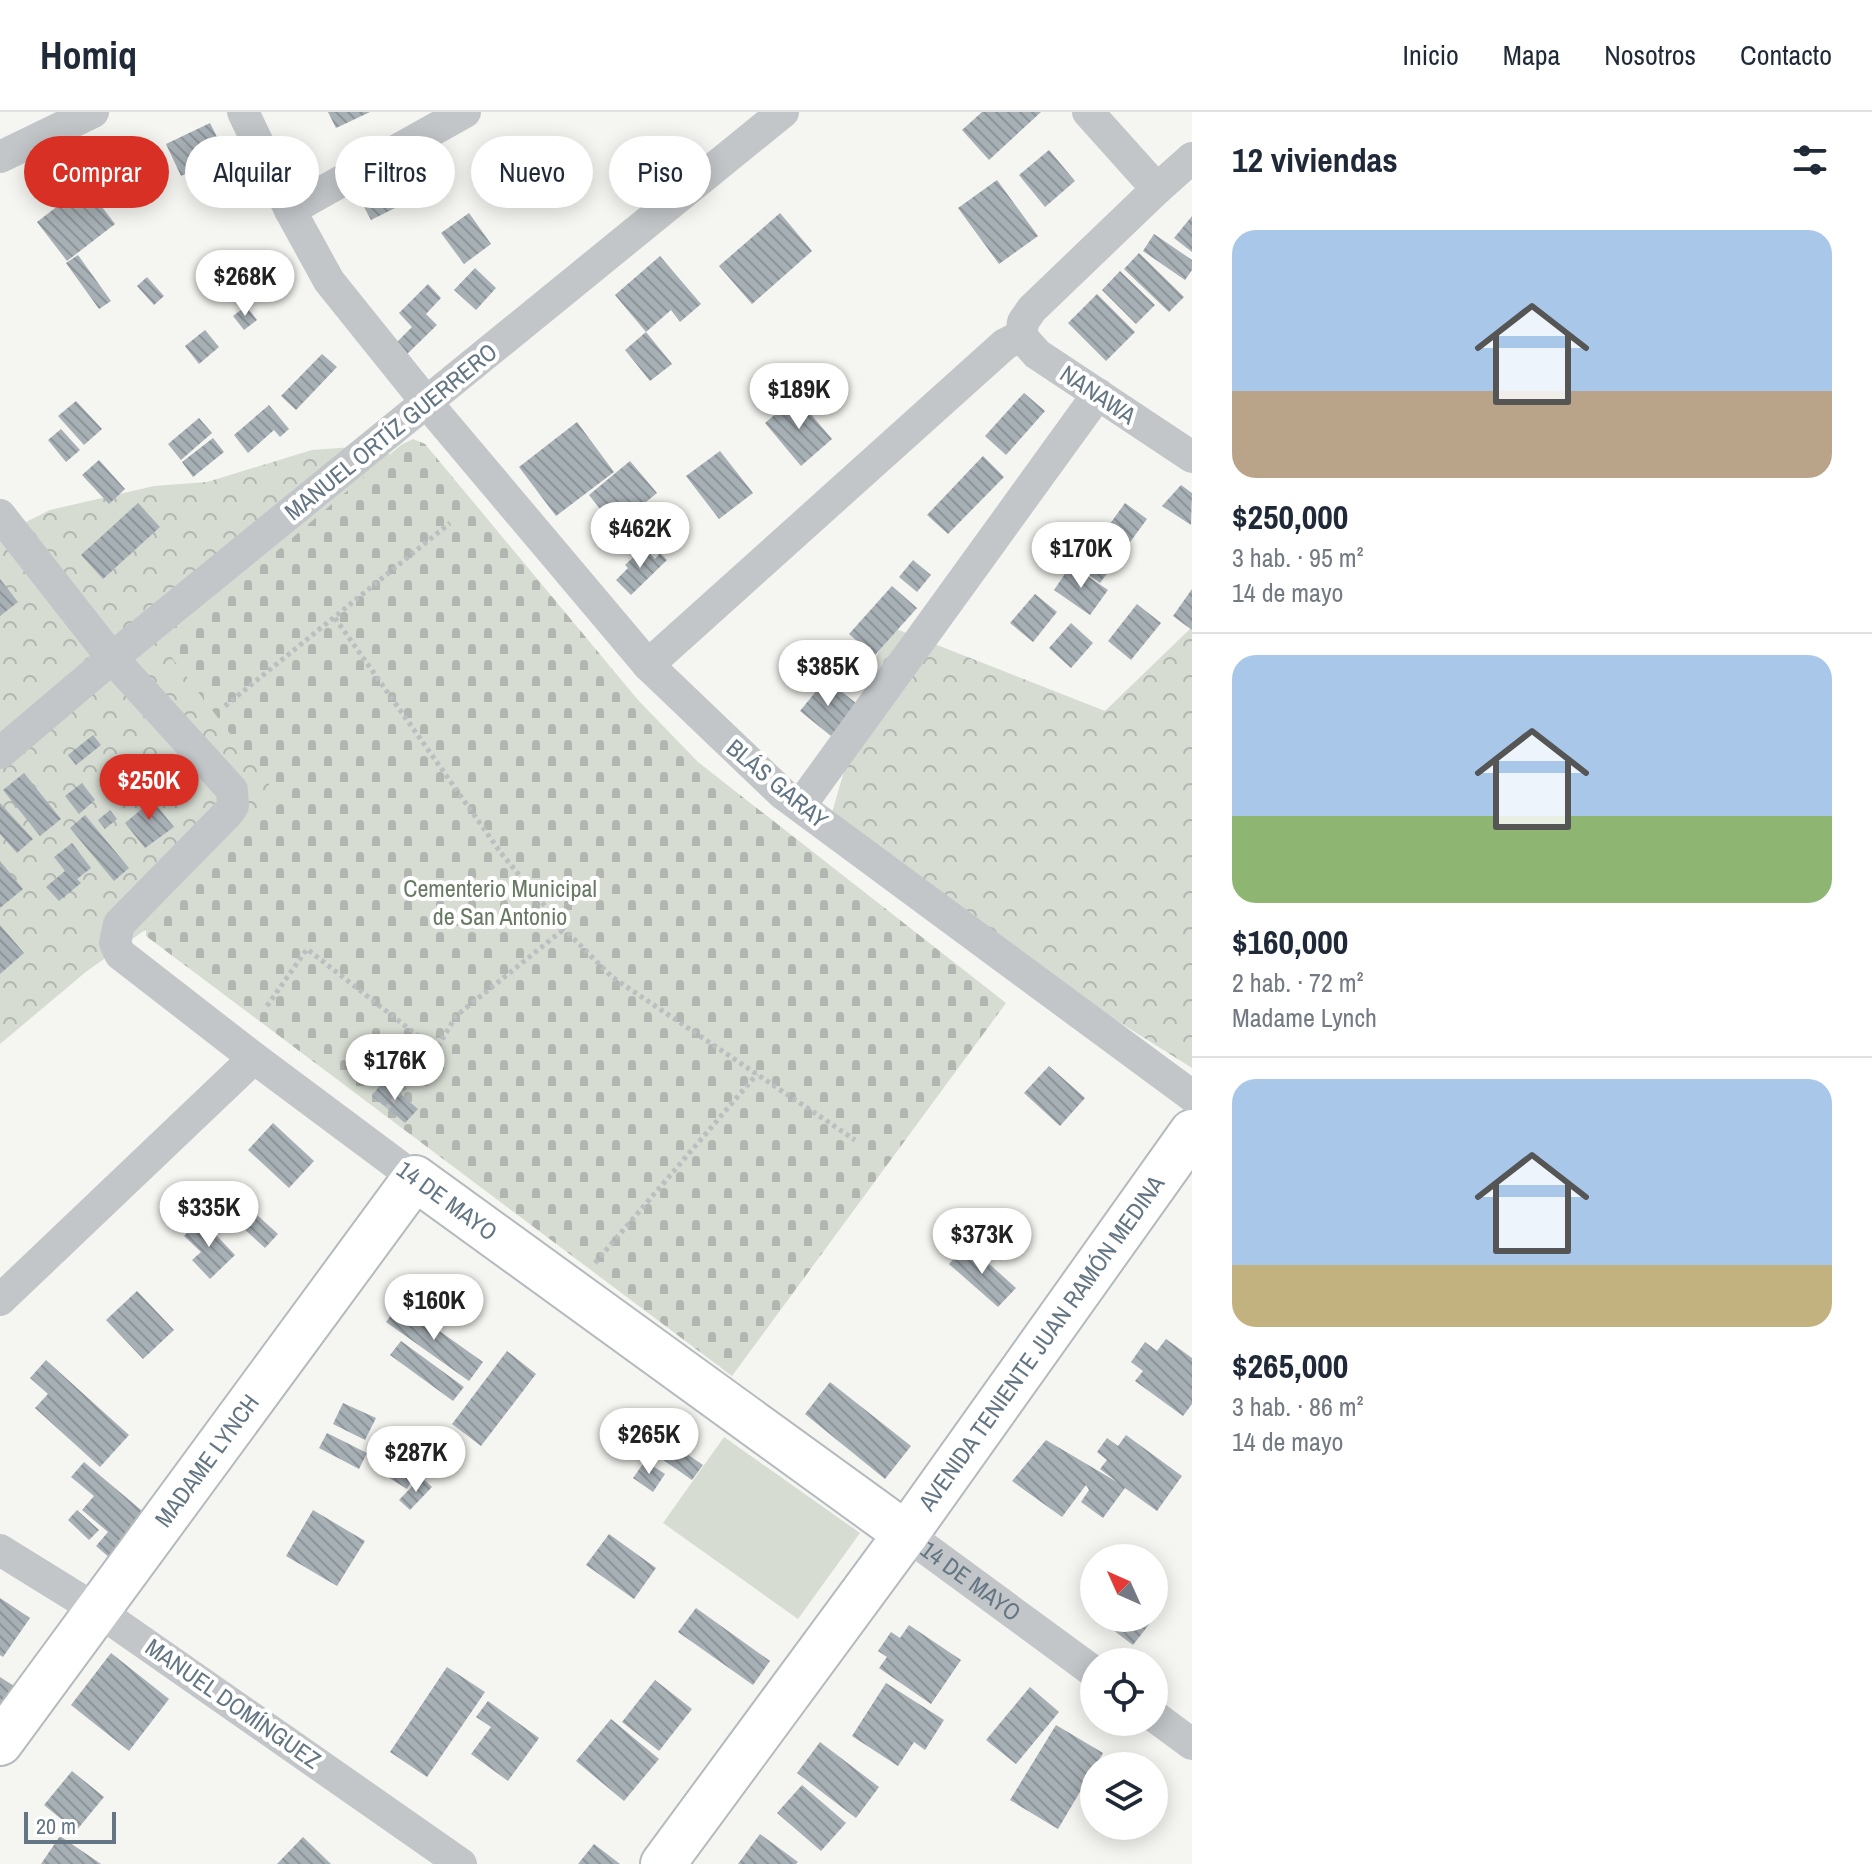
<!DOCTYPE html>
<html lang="es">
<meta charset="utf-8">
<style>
body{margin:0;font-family:"Archivo Narrow",sans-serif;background:#f6f6f7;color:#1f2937;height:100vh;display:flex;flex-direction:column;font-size:30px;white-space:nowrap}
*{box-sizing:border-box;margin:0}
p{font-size:26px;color:#747a83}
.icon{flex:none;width:44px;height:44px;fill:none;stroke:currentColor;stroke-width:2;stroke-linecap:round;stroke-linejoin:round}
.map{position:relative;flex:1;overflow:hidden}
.panel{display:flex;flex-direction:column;background:#fff;width:680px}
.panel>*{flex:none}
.banner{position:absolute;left:24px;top:24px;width:760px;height:72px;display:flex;gap:16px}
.needle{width:52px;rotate:315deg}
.fabs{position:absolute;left:1080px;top:1432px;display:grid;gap:16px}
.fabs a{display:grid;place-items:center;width:88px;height:88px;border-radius:50%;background:#fff;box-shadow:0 4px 20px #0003;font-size:40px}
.scale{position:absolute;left:24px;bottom:20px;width:92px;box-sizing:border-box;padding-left:8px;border:4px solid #647683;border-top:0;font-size:22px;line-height:28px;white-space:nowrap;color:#647683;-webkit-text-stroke:6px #fff;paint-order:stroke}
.price{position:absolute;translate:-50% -68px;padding:0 18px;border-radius:28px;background:#fff;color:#222;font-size:26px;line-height:52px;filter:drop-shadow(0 2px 4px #0008)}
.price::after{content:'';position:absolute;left:50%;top:48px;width:24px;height:18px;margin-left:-12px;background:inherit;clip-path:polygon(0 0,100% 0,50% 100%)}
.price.selected{background:#d93025;color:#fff}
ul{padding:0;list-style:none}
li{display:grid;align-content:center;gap:16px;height:424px;padding:0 40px}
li+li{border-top:2px solid #e0e1e3}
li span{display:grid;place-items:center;height:248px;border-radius:24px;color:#555}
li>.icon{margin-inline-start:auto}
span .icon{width:144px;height:144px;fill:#fffc;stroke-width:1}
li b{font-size:34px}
h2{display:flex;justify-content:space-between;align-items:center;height:96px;padding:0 40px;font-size:34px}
.tag{padding:0 28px;border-radius:36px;background:#fff;box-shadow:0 4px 20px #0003;font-size:28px;line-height:72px}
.tag.selected{background:#d93025;color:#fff}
header{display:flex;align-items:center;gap:48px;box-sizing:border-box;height:112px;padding:0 40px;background:#fff;border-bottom:2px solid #e0e1e3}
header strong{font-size:38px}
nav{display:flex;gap:44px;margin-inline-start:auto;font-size:28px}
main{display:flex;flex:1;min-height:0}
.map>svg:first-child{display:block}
.forest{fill:url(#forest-crowns)}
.cemetery{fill:url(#cemetery-stones)}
.pitch{fill:#d6dcd2}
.building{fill:url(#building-back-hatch)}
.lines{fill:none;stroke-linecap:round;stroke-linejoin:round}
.secondary-casing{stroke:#b4babe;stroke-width:48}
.path{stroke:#bcbec0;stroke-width:5;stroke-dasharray:4 4;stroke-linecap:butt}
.street{stroke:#c2c6c9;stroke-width:32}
.secondary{stroke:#fff;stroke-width:44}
.labels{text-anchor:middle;stroke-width:8;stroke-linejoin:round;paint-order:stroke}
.street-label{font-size:24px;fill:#647683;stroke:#fff}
.park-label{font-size:24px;fill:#687a63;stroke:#fff}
</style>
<header>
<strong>Homiq</strong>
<nav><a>Inicio</a><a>Mapa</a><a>Nosotros</a><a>Contacto</a></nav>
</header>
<main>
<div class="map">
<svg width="1192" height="1752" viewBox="0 0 1192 1752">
<defs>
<pattern id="forest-crowns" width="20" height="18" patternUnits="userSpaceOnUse" patternTransform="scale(2)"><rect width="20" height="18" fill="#d6dcd2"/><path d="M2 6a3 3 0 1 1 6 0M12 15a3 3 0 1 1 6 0" fill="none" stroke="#b1b7b0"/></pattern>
<pattern id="cemetery-stones" width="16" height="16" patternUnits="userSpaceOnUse" patternTransform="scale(2)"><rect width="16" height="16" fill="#d6dcd2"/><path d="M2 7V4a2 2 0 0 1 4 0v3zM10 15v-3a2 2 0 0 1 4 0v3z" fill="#b1b7b0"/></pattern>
<pattern id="building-back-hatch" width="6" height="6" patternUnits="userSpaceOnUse" patternTransform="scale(2)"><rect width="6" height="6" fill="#a7b0b5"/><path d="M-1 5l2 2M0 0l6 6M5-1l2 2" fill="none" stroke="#8c9499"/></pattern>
</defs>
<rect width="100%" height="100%" fill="#f5f5f1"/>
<g class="forest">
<path d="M367 334 416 352 512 524 169 801 87 859 0 932V423L50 398 154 374 207 370 312 338Z"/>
<path d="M886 513 1105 599 1192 515V956L825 725Z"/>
</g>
<path class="cemetery" d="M413 327 425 332 638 588 698 650 1006 891 732 1264 146 824V809L280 691 274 679 166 538 174 527 401 333Z"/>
<path class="pitch" d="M724 1325 860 1421 798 1507 663 1411Z"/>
<g class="building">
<path d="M328 0H370L336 16Z"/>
<path d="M982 0H1041L989 48 962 18Z"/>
<path d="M210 11 218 27 206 34 213 49 181 64 166 32Z"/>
<path d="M1049 38 1075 69 1045 95 1019 63Z"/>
<path d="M380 68 395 96 371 108 356 80Z"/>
<path d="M997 68 1038 124 999 152 958 96Z"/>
<path d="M85 73 115 112 67 149 37 110Z"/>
<path d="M469 101 491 132 464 152 441 121Z"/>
<path d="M780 101 812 139 752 192 719 154Z"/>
<path d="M1192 104V140L1174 126Z"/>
<path d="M1154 122 1192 148V158L1185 168 1143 139Z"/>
<path d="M1139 141 1184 185 1169 200 1124 157Z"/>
<path d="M78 143 111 189 99 197 66 151Z"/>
<path d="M660 144 701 192 680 210 671 198 646 220 615 183Z"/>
<path d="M475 156 496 176 476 198 454 178Z"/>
<path d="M1120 159 1155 193 1136 212 1102 178Z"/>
<path d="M147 165 164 184 154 193 137 174Z"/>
<path d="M428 172 441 186 426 202 437 213 405 244 394 233 412 215 399 201Z"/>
<path d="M1097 182 1135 220 1106 249 1068 211Z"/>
<path d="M246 194 257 208 244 218 233 204Z"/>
<path d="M205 218 219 235 199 252 185 234Z"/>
<path d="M646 220 672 252 650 269 625 238Z"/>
<path d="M322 242 337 255 296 298 281 284Z"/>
<path d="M1024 281 1045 299 1006 343 985 324Z"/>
<path d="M796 285 832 327 801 354 765 311Z"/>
<path d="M76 289 102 317 84 333 58 304Z"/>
<path d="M269 293 289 317 280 325 274 318 248 341 234 323Z"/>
<path d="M199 306 212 321 181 348 168 332Z"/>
<path d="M577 310 614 360 556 404 519 355Z"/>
<path d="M61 317 80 338 66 350 48 328Z"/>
<path d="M213 326 224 340 193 365 182 350Z"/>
<path d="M720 339 753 381 719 407 686 364Z"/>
<path d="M983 344 1004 365 948 422 927 403Z"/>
<path d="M99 348 125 377 109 392 82 363Z"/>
<path d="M630 349 657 381 615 415 589 383Z"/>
<path d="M1181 373 1192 381 1191 413 1162 394Z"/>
<path d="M138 391 160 415 103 467 81 443Z"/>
<path d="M1125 391 1147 407 1100 471 1069 448 1089 420 1099 427Z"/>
<path d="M644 435 655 447 660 441 667 448 631 483 616 468 628 456 625 453Z"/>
<path d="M913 448 931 463 917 480 899 465Z"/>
<path d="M1071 453 1108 478 1090 503 1054 478Z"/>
<path d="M0 467 18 490 0 504Z"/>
<path d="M892 474 917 496 874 544 849 522Z"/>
<path d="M1192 477V518L1173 504Z"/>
<path d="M1035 482 1057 500 1033 530 1010 511Z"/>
<path d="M1137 492 1161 511 1131 548 1108 529Z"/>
<path d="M1071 511 1093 531 1071 556 1049 536Z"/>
<path d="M826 567 857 592 831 624 800 599Z"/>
<path d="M93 623 101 633 76 653 68 643Z"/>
<path d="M24 661 61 707 40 724 3 678Z"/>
<path d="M82 671 95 688 79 702 65 684Z"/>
<path d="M145 679 174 715 145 736 125 711 143 696 135 686Z"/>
<path d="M0 691 33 727 17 741 0 722Z"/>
<path d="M110 698 117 707 105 717 98 708Z"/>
<path d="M85 703 129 756 114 769 70 716Z"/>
<path d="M72 731 91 756 77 767 81 771 59 789 46 775 65 759 54 745Z"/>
<path d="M0 749 23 777 0 796Z"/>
<path d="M0 813 24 841 0 862Z"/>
<path d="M1049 954 1085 986 1060 1014 1024 981Z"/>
<path d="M384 968 418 997 405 1011 372 984Z"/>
<path d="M273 1011 314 1049 289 1076 248 1038Z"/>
<path d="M233 1081 278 1122 265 1136 220 1095Z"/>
<path d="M201 1107 235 1143 210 1167 192 1148 201 1140 184 1124Z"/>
<path d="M967 1132 1016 1176 998 1195 949 1152Z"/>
<path d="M137 1179 174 1218 143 1247 106 1208Z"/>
<path d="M400 1191 483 1250 469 1269 386 1210Z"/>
<path d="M1166 1227 1192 1246V1292L1183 1304 1135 1269 1143 1259 1131 1250 1145 1230 1157 1239Z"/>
<path d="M401 1229 464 1275 453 1289 390 1243Z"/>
<path d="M507 1239 536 1262 481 1334 452 1312Z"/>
<path d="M46 1248 129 1323 100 1355 35 1296 48 1282 30 1266Z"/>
<path d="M830 1270 911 1334 885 1367 805 1302Z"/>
<path d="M343 1291 376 1306 365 1328 333 1312Z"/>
<path d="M327 1321 367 1341 359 1357 319 1336Z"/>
<path d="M1126 1323 1182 1364 1157 1399 1125 1376 1103 1406 1081 1390 1089 1378 1086 1373 1062 1405 1012 1369 1046 1328 1117 1370 1100 1357 1107 1348 1097 1340 1107 1326 1118 1334Z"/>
<path d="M662 1325 703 1353 692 1368 652 1340Z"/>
<path d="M383 1344 414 1364 407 1377 375 1357Z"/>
<path d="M645 1349 665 1362 653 1380 633 1366Z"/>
<path d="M84 1350 147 1403 110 1446 96 1434 108 1420 82 1398 94 1384 71 1365Z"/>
<path d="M421 1365 432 1375 410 1398 399 1388Z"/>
<path d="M77 1398 99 1418 89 1428 68 1408Z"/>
<path d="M313 1398 365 1429 337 1474 286 1444Z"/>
<path d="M609 1422 656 1456 634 1487 586 1453Z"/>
<path d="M1154 1471 1166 1481 1157 1493 1162 1496 1154 1506Z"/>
<path d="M0 1486 30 1506 3 1545 0 1543Z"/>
<path d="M696 1496 770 1549 753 1573 678 1520Z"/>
<path d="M1097 1506H1154L1133 1533Z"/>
<path d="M909 1513 961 1548 931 1592 879 1556 887 1545 878 1539 891 1520 900 1526Z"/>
<path d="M111 1541 169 1587 129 1639 71 1593Z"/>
<path d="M447 1555 485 1580 427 1665 390 1640Z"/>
<path d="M0 1565 14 1574 0 1595Z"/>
<path d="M655 1568 692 1597 659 1639 622 1610Z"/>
<path d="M886 1571 944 1608 925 1638 914 1630 898 1654 852 1624Z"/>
<path d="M1030 1575 1059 1600 1016 1652 986 1628Z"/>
<path d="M488 1589 539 1626 508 1669 471 1642 491 1615 476 1605Z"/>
<path d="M611 1607 659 1647 624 1689 576 1649Z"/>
<path d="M1056 1613 1103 1641 1058 1717 1010 1688Z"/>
<path d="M820 1630 879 1675 856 1706 797 1661Z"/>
<path d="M72 1659 104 1685 76 1719 44 1693Z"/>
<path d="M802 1673 846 1711 821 1739 777 1701Z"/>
<path d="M760 1722 798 1750 796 1752H738Z"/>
<path d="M60 1724 101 1752H41Z"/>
<path d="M303 1725 331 1752H277Z"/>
<path d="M594 1732 620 1752H578Z"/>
</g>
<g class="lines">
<defs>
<g id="secondary">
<path id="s2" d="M0 1631 415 1066 906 1422"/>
<path id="s3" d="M663 1752 906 1422 1192 1020"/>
</g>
</defs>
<use href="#secondary" class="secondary-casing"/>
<g class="path">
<path d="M335 506 501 741 564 817 612 865 855 1028"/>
<path d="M225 594 450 411"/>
<path d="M267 894 307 837 436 938"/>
<path d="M387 996 436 938 456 904 564 817"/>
<path d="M595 1151 757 962"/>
</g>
<g class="street">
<path d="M243 0 290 98 329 169 427 291 648 553 783 682 1192 984"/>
<path d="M1088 0 1157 77"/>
<path d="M0 45 93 0"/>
<path d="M1192 46 1157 77 1032 197 1023 210 1021 224 1037 242 1192 345"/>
<path d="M290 98 465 0"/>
<path d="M0 403 112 546 232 678 233 694 228 701 119 812 115 831 120 842 254 946 415 1066"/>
<path d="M648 553 1005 232 1021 224"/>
<path d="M0 641 112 546 783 0"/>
<path d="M800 694 1098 282"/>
<path d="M0 1188 254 946"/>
<path id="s1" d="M906 1422 1094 1560"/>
<path d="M0 1438 97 1498 461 1752"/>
<path d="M1154 1604 1192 1632"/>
</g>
<use href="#secondary" class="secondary"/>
</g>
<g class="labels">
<g class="street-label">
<text transform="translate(1098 283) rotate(34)" y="8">NANAWA</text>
<text transform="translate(391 320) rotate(-39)" y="8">MANUEL ORTÍZ GUERRERO</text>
<text transform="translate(777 672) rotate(40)" y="8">BLÁS GARAY</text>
<text transform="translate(447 1089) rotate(36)" y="8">14 DE MAYO</text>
<text dy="8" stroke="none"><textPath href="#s3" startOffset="644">AVENIDA TENIENTE JUAN RAMÓN MEDINA</textPath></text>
<text dy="8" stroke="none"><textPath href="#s2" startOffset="350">MADAME LYNCH</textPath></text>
<text dy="8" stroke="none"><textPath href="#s1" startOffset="80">14 DE MAYO</textPath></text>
<text transform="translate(233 1592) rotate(35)" y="8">MANUEL DOMÍNGUEZ</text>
</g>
<g class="park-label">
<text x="500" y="785">Cementerio Municipal<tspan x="500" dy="28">de San Antonio</tspan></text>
</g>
</g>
</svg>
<div class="fabs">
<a><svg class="needle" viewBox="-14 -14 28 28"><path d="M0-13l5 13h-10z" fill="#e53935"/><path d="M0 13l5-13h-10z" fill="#747a83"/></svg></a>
<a><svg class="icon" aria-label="locate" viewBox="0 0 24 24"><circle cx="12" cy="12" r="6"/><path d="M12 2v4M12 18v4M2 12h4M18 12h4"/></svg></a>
<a><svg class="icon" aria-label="layers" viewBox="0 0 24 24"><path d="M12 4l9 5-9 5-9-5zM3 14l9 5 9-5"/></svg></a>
</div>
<div class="scale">20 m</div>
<b class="price" style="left:245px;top:206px">$268K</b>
<b class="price" style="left:799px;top:319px">$189K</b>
<b class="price" style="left:640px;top:458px">$462K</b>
<b class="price" style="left:1081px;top:478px">$170K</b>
<b class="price" style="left:828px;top:596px">$385K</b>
<b class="price selected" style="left:149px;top:710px">$250K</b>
<b class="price" style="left:395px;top:990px">$176K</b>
<b class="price" style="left:209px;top:1137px">$335K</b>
<b class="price" style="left:982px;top:1164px">$373K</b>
<b class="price" style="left:434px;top:1230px">$160K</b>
<b class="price" style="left:649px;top:1364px">$265K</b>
<b class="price" style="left:416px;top:1382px">$287K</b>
<div class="banner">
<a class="tag selected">Comprar</a>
<a class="tag">Alquilar</a>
<a class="tag">Filtros</a>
<a class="tag">Nuevo</a>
<a class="tag">Piso</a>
</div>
</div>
<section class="panel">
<h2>12 viviendas<svg class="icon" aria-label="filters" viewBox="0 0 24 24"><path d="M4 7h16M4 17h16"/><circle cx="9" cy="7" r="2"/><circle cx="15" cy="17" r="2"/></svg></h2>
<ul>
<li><span style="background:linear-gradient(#a9c7e8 65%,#b9a48a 0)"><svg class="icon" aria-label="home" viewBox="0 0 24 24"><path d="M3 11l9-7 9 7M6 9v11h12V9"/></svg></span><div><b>$250,000</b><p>3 hab. · 95 m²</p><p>14 de mayo</p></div></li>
<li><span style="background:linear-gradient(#a9c7e8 65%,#8fb573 0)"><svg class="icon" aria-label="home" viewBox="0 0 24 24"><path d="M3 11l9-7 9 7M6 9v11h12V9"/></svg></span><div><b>$160,000</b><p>2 hab. · 72 m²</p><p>Madame Lynch</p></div></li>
<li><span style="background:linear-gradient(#a9c7e8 75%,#c2b280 0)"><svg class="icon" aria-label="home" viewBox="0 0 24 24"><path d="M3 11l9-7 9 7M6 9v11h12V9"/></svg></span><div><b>$265,000</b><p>3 hab. · 86 m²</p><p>14 de mayo</p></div></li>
</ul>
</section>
</main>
